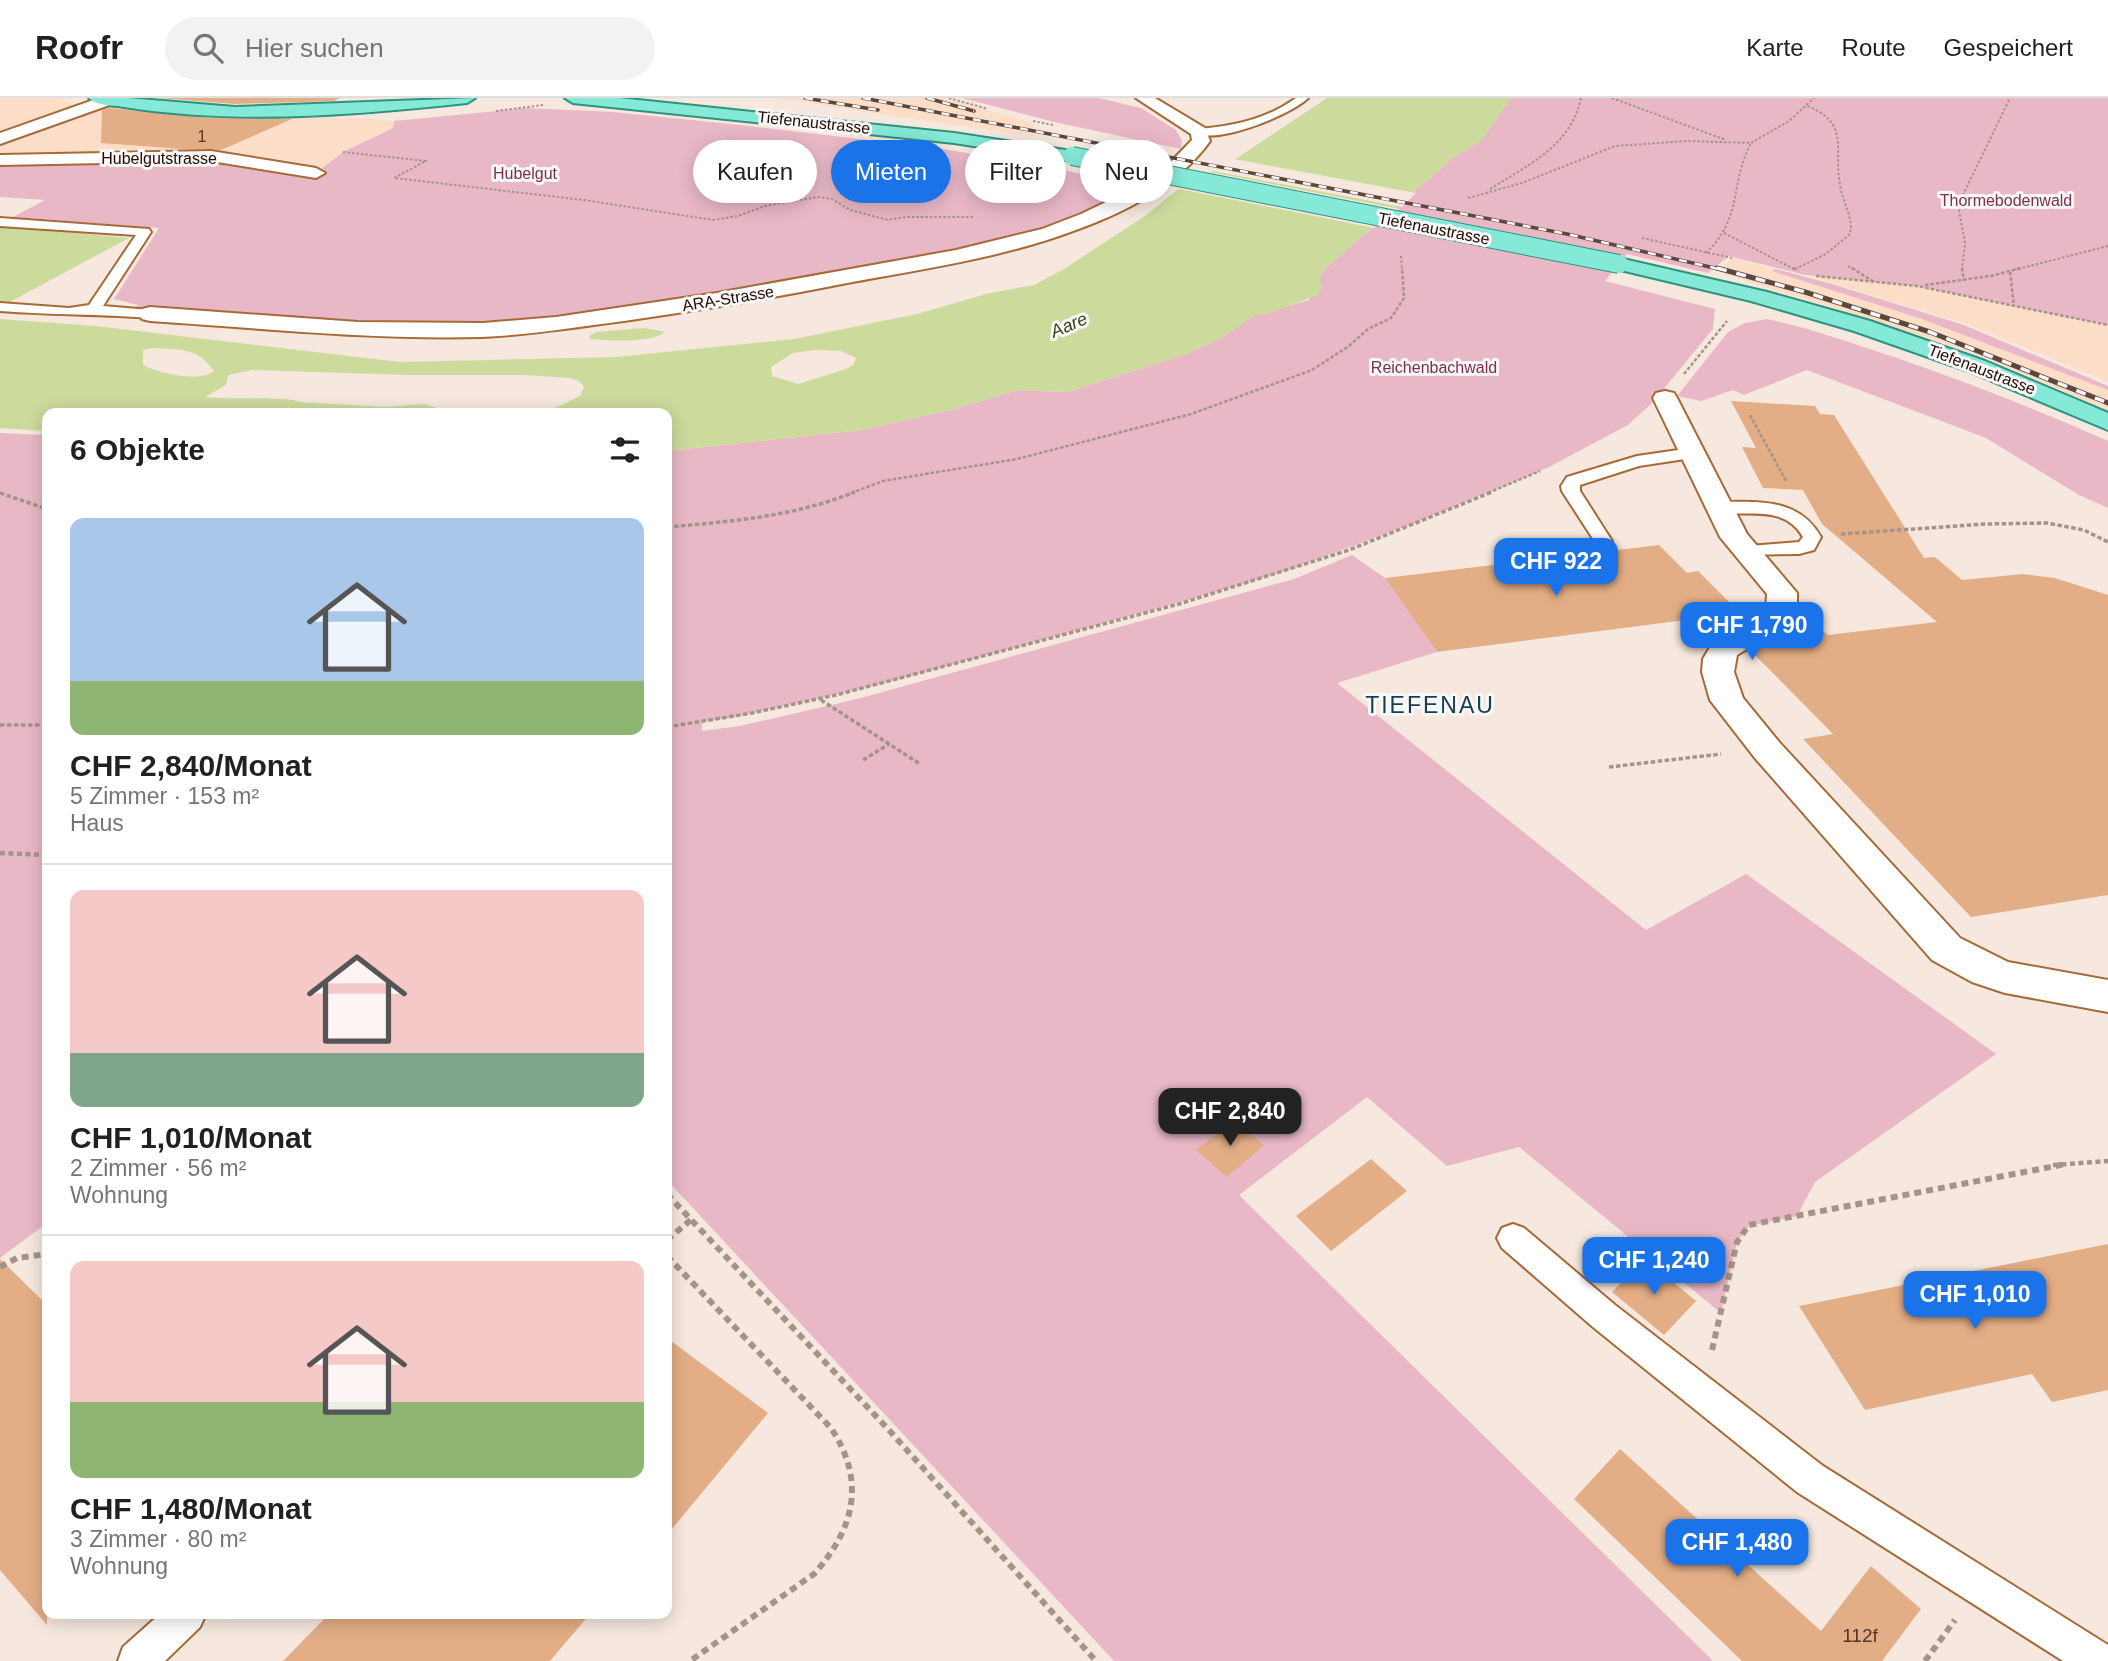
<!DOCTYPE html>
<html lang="de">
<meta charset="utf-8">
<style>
body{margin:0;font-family:Arial,sans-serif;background:#f2f2f2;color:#202124;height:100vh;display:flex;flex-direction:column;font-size:26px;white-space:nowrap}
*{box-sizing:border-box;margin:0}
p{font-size:23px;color:#757577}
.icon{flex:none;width:38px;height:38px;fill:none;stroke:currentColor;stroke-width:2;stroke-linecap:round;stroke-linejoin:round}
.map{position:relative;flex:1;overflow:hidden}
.details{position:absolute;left:42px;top:310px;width:630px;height:1211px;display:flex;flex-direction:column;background:#fff;border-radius:14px;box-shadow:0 4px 18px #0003}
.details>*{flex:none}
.top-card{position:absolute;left:693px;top:42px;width:665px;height:63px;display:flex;gap:14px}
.price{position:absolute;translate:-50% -60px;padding:0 16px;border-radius:14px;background:#1a73e8;color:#fff;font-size:23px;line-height:46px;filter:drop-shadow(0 2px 4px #0008)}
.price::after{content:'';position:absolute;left:50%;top:42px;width:21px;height:16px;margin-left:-10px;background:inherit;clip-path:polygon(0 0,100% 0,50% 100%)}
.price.active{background:#222;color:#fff}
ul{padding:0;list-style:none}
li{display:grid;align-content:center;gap:14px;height:371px;padding:0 28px}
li+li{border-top:2px solid #e0e0e0}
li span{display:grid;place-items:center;height:217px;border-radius:14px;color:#555}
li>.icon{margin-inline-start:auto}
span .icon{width:126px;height:126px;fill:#fffc;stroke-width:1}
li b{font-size:30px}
h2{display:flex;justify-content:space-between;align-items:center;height:84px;padding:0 28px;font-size:30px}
.chip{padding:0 24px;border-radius:32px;background:#fff;box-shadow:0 4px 18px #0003;font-size:24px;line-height:63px}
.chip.active{background:#1a73e8;color:#fff}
header{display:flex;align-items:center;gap:42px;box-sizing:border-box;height:98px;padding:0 35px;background:#fff;border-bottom:2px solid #e0e0e0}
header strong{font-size:33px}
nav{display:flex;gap:38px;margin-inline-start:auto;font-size:24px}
.search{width:490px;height:63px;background:#f2f2f2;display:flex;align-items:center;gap:18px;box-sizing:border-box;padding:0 24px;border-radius:38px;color:#757577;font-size:26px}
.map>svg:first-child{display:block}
.built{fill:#fcdec8}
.green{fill:#e9b8c7}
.water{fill:#ccda9c;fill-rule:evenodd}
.pier{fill:#f6e8de}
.building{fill:#e3ae86}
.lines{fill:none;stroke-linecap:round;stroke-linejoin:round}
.service-casing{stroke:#a66a37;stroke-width:4}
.minor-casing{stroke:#a66a37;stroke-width:4}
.primary-casing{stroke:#2e927c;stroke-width:4}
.path-far4{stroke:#a59389;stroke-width:2;stroke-dasharray:2.5 2;stroke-linecap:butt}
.path-far3{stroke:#a59389;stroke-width:2.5;stroke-dasharray:3.5 2;stroke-linecap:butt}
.path-far2{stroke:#a59389;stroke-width:3.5;stroke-dasharray:4.5 2.5;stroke-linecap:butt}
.path-far1{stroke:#a59389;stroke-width:4.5;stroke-dasharray:5 3.5;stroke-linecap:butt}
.path{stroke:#a59389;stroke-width:6;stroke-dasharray:7 5;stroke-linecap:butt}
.service{fill:#fff;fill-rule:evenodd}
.minor{fill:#fff;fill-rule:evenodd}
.primary{fill:#85e9d8;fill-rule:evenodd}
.rail-far1-casing{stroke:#5c473d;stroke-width:3.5}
.rail-casing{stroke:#5c473d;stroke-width:5}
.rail-far1{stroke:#f8f8f8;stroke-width:2.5;stroke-dasharray:8;stroke-linecap:butt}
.rail{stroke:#f8f8f8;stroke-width:3.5;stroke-dasharray:10;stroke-linecap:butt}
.primary-bridge-casing{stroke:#2e927c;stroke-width:20;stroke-linecap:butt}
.path-bridge{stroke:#a59389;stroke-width:2;stroke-dasharray:2.5 2;stroke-linecap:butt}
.primary-bridge{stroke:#85e9d8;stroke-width:18}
.labels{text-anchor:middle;stroke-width:6;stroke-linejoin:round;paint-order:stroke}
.far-street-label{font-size:16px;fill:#220b00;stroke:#f8f8f8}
.number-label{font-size:16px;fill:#523422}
.far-park-label{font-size:16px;fill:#7c2f4e;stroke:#f8f8f8}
.far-water-label{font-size:18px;font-style:italic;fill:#3c4417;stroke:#f8f8f8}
.near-number-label{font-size:19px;fill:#523422}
.quarter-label{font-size:23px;letter-spacing:2px;fill:#163d54;stroke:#f8f8f8}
</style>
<header>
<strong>Roofr</strong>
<div class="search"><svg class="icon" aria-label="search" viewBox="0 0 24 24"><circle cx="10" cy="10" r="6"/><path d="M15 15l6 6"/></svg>Hier suchen</div>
<nav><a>Karte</a><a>Route</a><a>Gespeichert</a></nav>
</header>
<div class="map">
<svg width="2108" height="1563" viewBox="0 0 2108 1563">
<rect width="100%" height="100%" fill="#f6e8de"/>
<g class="built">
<path d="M0 0H61L68 4 135 12 226 19 360 20 394 23 393 29 343 54 316 75 0 62Z"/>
<path d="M774 0H945L1033 25 1035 39Z"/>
<path d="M1734 159 1960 228 2108 290V312L1967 253 1716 173Z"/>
<path d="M1805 177 1917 188 2108 227V284L1967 226Z"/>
</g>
<g class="green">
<path d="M962 0H1098L1141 10 1176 32 1182 43 1181 51 1054 24Z"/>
<path d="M1511 0H2108V227L1917 188 1805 177 1729 158 1708 175 1627 156 1605 183 1715 211 1713 231 1653 304 1628 327 1549 369 1412 426 1285 473 1181 504 877 587 735 619 702 624V633L740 628 857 601 1294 481 1352 457 1385 480 1437 554 1337 585 1646 832 1746 776 1996 956 1815 1084 1797 1118 1749 1128 1737 1144 1721 1215 1519 1049 1447 1068 1367 999 1239 1097 1713 1563H1114L667 1082V353L862 332 955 311 1017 292 1068 294 1186 256 1221 240 1253 218 1309 202 1319 178 1329 167 1454 59 1481 42Z"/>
<path d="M527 10 613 14 740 27 936 50 1043 67 1145 91 1051 135 780 192 483 232 127 215 138 207 114 201 159 130 13 119 45 102 0 99V62L211 58 316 75 343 54 393 30 394 23Z"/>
<path d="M1776 171 1832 186 1964 227 2108 288V292L1919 220 1772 173Z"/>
<path d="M1767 221C1810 230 1852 245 1894 259 1967 284 2038 312 2108 343V410L2079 397 1986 340 1807 272 1744 297 1733 292 1701 303 1677 298 1728 234 1745 225Z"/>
<path d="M0 335 47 337V1125L0 1160Z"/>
</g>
<g class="water">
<path d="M1327 0H1511L1481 43 1454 59 1329 167 1319 178 1322 189 1318 197 1270 215 1253 218 1221 240 1186 256 1068 294 1017 292 955 311 862 332 667 353V315H529L553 311 580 298 584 289 579 283 569 280 527 277H408L252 272 228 277 226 287 205 299C224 302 290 298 299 304L385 309 424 306 443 312 484 315H47V333L0 330V221L96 228 400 264 616 259 794 241 917 216 990 195 1034 187 1064 171 1145 118 1177 92 1237 60ZM152 250C178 252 197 248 214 273 200 285 158 275 143 267V252ZM815 252 841 253 856 260 853 267 846 271 798 286 772 278 771 269 793 255Z"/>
<path d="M0 128 129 140 4 207 0 206Z"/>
<path d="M644 230 665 234C651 245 608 243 590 241V238L596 234Z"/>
</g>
<g class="pier">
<path d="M1229 60 1416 95 1402 109 1208 72Z"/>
<path d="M1205 73 1399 111 1374 130 1175 90Z"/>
</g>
<g class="building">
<path d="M159 0H340L334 3 235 6Z"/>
<path d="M109 10 210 20 292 21 221 52 182 51 101 45 102 12Z"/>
<path d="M1731 303 1815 308 1820 316 1834 317 1924 460 1935 459 1962 482 2023 476 2055 480 2108 497V797L1971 819 1803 641 1833 636 1750 552 1770 540 1824 534 1828 537 1937 524 1822 426 1803 392 1763 390 1742 349 1756 350Z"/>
<path d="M1659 447 1687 475 1698 473 1740 515 1437 554 1385 480Z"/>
<path d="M1233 1022 1264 1047 1227 1079 1196 1052Z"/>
<path d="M1371 1061 1407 1093 1331 1153 1296 1118Z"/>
<path d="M2108 1146V1292L2052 1304 2032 1276 1865 1312 1799 1208Z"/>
<path d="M0 1161 47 1207V1527L0 1472Z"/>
<path d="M1645 1161 1696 1203 1664 1237 1612 1194Z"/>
<path d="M667 1240 768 1315 667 1437Z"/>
<path d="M1620 1351 1821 1533 1871 1468 1921 1511 1882 1563H1742L1574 1401Z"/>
<path d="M329 1516H590L550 1563H283Z"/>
</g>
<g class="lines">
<defs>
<g id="service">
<path d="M1296 0H1308C1291 17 1214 48 1194 34L1199 31C1235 28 1267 21 1296 0Z"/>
<path d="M0 120 149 131 151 134 103 208 150 212 157 216 150 220C100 216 50 217 0 213V205L69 210 89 207 136 137 0 128Z"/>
<path d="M1692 350 1700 355 1698 359 1639 368 1580 387V393L1612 443 1609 447H1597L1562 393 1561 388 1567 379 1637 358Z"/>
<path d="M1717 404C1758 404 1798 399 1821 439L1814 452 1799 456 1737 457 1735 453 1737 449 1799 444 1803 439C1783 404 1743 421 1711 413L1708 409Z"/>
<path d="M1513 1126 1524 1130 1615 1207 1823 1368 2108 1547V1563H2063L1797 1394 1593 1229 1502 1150 1497 1140 1502 1130Z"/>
<path d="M160 1516H206L200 1529 165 1563H118L123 1549Z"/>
</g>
<g id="minor">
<path d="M99 0 117 2 115 5 0 46V35Z"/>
<path d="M1136 0H1155L1205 30 1210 43C1178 88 1124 115 1073 133 1001 160 923 171 847 185 773 200 699 212 624 223 577 229 529 237 481 239 371 242 260 230 150 223L142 221 139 216 142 211 150 209 358 224 483 225 556 219 717 195 956 152 1042 131 1081 116 1125 95 1166 69 1192 42 1191 36Z"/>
<path d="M211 53 316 70 325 75 316 80 211 63 0 67V57Z"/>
<path d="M1665 293 1674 295 1677 300 1747 436 1797 495V512L1790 525 1737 557 1734 574 1743 600 1779 644 1960 840 2008 864 2108 882V914L2005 895 1972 884 1932 862 1755 660 1710 602 1702 574 1703 561 1713 544 1766 512 1767 496 1720 439 1653 300 1656 295Z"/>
</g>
<g id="primary">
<path d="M89 0H128L235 9 475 0 467 5C354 17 238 27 124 9 113 7 96 8 89 0Z"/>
<path d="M565 0H619L954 35 1072 53 1081 58 1072 63 954 45 573 5Z"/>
<path d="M1619 160 1767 194 1870 223 1985 263 2108 315V332L1968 273 1854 233 1751 203 1612 170 1609 166 1612 162Z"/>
</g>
</defs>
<use href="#service" class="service-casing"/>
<use href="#minor" class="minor-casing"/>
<use href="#primary" class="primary-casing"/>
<g class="path-far4">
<path d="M949 0 988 11"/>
<path d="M1612 0 1726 42"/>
<path d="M496 13 543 7"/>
<path d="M343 54 426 63 394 80 584 102 713 122 738 118 765 108 818 99 832 101 850 112 888 122 906 119H974"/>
<path d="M1490 91C1528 67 1571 48 1581 0"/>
<path d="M1468 100 1522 85 1615 48 1686 43 1751 45 1789 23 1814 0"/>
<path d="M1724 135 1796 172"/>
<path d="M1706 155C1744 118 1729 87 1751 45"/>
<path d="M1401 158 1402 172"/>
<path d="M1848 168 1855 172"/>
<path d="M1795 171 1826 156 1850 136 1851 129C1850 114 1842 101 1840 87 1833 51 1851 25 1807 8"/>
<path d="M1962 172 1965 145 1958 107 2010 0"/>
<path d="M2014 172 2108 148"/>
</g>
<g class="path-far3">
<path d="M1793 170 1798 173"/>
<path d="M1852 170 1874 184"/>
<path d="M1962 170 1964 183"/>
<path d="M2010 174 2014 208"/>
<path d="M1816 178 1917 188 2108 227"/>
<path d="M1925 187 1991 178 2021 170"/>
<path d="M1684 276 1727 223"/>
<path d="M1750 317 1786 383"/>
<path d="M851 395 883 383 1017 361 1191 316 1312 272 1349 248 1368 231 1391 220 1404 200 1402 170"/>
<path d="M1488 395 1540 373"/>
</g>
<g class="path-far2">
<path d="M0 395 47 411"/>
<path d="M667 429C735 423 791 419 855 394"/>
<path d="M1841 436 1986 426 2047 425 2084 432 2108 444"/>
<path d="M821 602 920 666"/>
<path d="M0 627H47"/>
<path d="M667 629 752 615 836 597 1179 506 1349 452 1492 394"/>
<path d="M863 662 889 646"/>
<path d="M1609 669 1721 656"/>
</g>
<g class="path-far1">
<path d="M0 755 47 757"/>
<path d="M2053 1067 2108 1063"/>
</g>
<g class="path">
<path d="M667 1096 888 1331 1096 1563"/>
<path d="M667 1142 692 1121"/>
<path d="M667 1158 831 1330C866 1383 855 1430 814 1476L690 1563"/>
<path d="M0 1169 17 1160 47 1156"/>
<path d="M1712 1252 1737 1144 1749 1127 2066 1066"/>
<path d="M1925 1563 1955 1522"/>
</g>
<use href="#service" class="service"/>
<use href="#minor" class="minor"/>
<use href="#primary" class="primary"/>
<defs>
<g id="rail-far1">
<path d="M805 0 878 12"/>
<path d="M863 0 1567 136 1723 172"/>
<path d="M927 0 974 13"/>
</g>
<path id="rail" d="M1717 170 1805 194 1930 234 2108 305"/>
</defs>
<use href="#rail-far1" class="rail-far1-casing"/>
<use href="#rail" class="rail-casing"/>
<use href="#rail-far1" class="rail-far1"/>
<use href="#rail" class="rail"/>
<defs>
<path id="primary-bridge" d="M1072 58 1619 166"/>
</defs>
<use href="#primary-bridge" class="primary-bridge-casing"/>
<g class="path-bridge">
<path d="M1033 23 1053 27"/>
<path d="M1642 140 1732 160"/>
</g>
<use href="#primary-bridge" class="primary-bridge"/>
</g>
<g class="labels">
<g class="far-street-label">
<text transform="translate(814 24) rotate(6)" y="6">Tiefenaustrasse</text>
<text x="159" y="66">Hubelgutstrasse</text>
<text transform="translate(1434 130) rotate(11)" y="6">Tiefenaustrasse</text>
<text transform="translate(728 200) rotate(-9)" y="6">ARA-Strasse</text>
<text transform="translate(1982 271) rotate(21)" y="6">Tiefenaustrasse</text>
</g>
<g class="number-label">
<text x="202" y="44">1</text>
</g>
<g class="far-park-label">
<text x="525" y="81">Hubelgut</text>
<text x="2006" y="108">Thormebodenwald</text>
<text x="1434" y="275">Reichenbachwald</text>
</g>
<g class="far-water-label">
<text transform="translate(1069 227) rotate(-23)" y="6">Aare</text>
</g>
<g class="near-number-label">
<text x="1860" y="1544">112f</text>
</g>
<g class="quarter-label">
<text x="1430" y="615">TIEFENAU</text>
</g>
</g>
</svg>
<b class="price" style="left:1556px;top:500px">CHF 922</b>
<b class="price" style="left:1752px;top:564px">CHF 1,790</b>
<b class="price active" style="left:1230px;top:1050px">CHF 2,840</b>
<b class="price" style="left:1654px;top:1199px">CHF 1,240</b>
<b class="price" style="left:1975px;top:1233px">CHF 1,010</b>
<b class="price" style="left:1737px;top:1481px">CHF 1,480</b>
<div class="top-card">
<a class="chip">Kaufen</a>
<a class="chip active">Mieten</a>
<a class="chip">Filter</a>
<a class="chip">Neu</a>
</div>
<section class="details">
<h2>6 Objekte<svg class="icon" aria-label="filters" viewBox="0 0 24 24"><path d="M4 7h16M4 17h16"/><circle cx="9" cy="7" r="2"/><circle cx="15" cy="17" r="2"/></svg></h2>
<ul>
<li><span style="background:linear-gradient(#a9c7e8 75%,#8fb573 0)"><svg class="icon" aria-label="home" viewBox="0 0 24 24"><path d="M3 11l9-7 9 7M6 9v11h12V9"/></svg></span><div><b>CHF 2,840/Monat</b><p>5 Zimmer · 153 m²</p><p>Haus</p></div></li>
<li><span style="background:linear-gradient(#f6c9c9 75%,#7fa58c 0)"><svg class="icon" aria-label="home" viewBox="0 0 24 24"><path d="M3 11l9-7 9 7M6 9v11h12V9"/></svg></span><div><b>CHF 1,010/Monat</b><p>2 Zimmer · 56 m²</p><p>Wohnung</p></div></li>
<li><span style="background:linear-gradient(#f6c9c9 65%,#8fb573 0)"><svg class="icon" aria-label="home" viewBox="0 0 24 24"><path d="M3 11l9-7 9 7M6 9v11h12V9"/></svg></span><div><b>CHF 1,480/Monat</b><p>3 Zimmer · 80 m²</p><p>Wohnung</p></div></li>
</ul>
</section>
</div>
